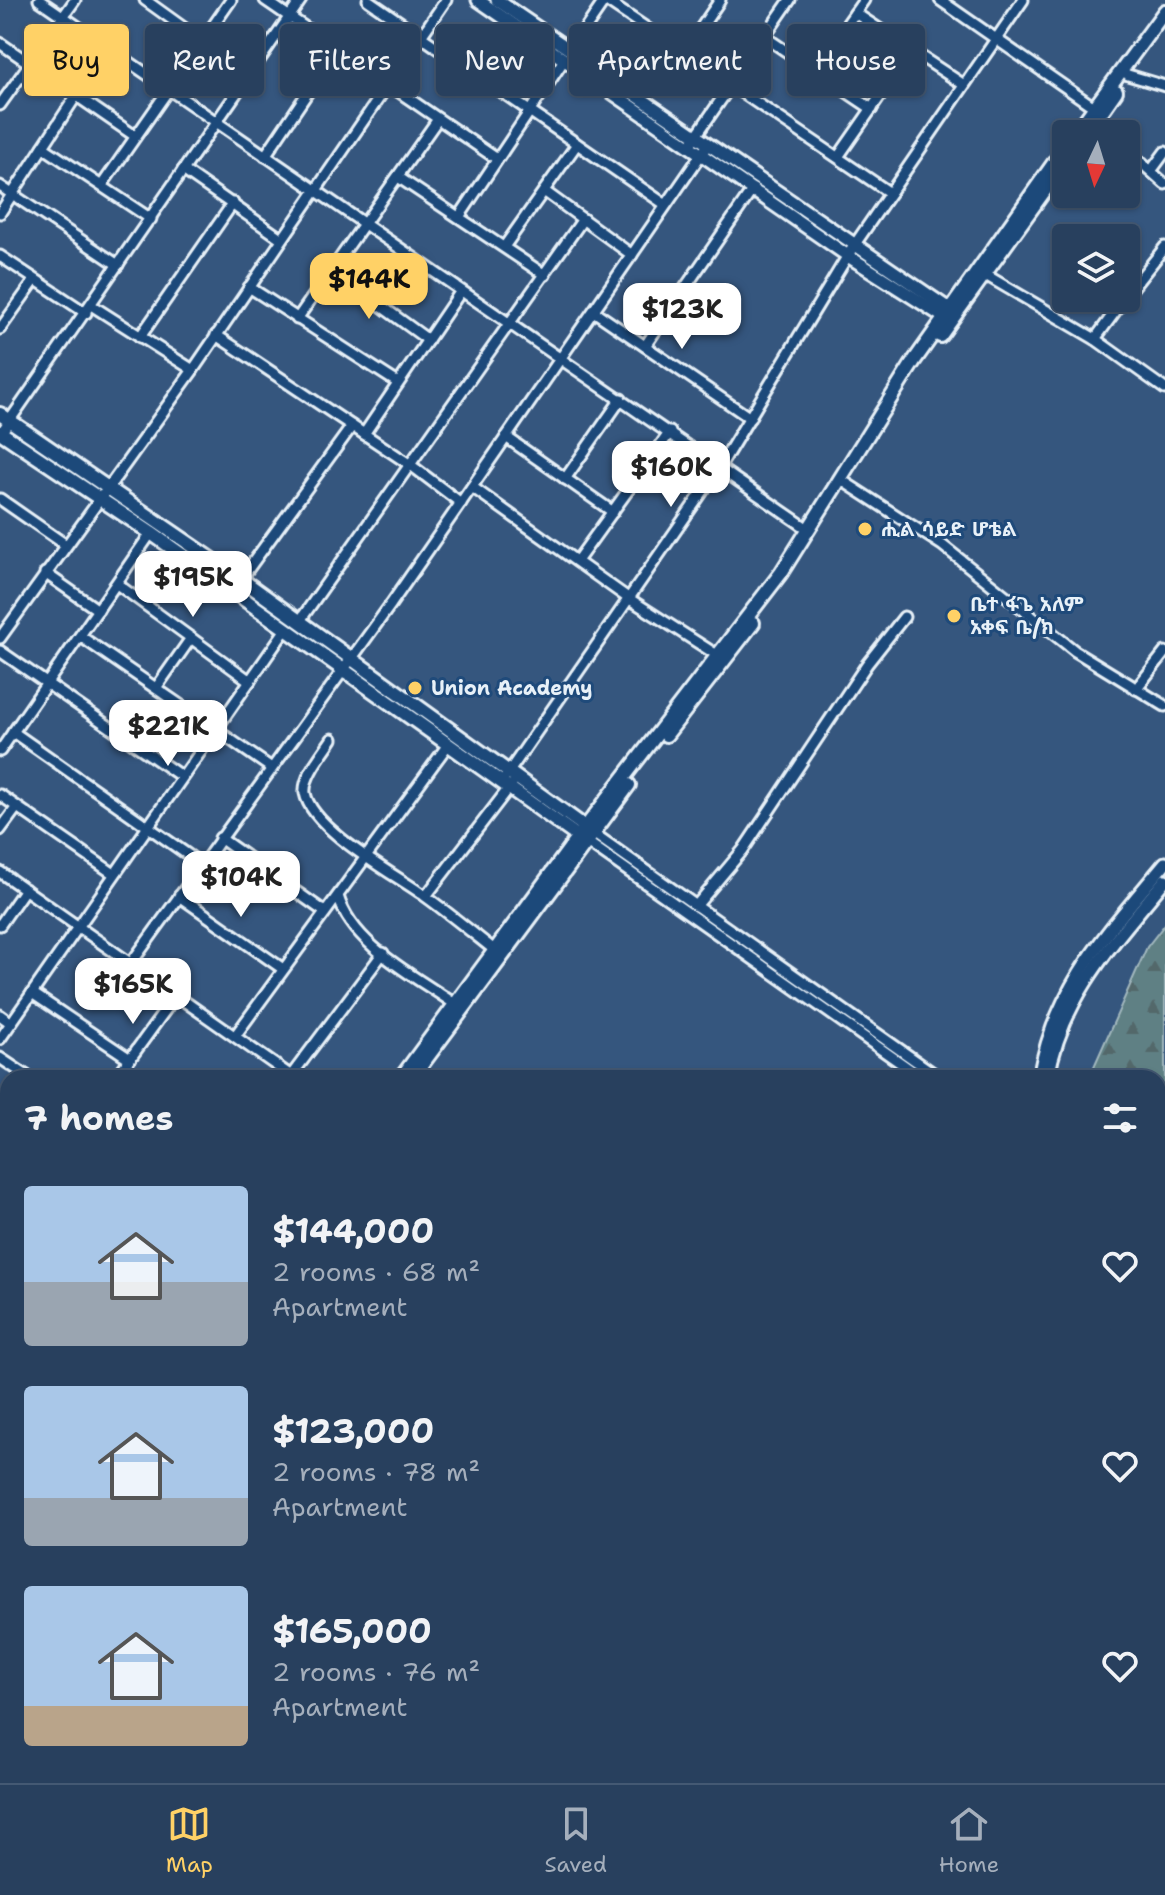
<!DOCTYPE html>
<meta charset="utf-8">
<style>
body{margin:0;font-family:"Shantell Sans","Noto Sans Ethiopic",sans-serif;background:#344b67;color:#f1f3f6;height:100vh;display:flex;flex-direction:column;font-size:30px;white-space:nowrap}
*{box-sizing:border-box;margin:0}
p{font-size:26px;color:#a5afbc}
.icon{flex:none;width:44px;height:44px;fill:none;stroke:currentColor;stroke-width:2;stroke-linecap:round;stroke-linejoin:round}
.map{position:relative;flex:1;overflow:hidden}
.details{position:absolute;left:0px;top:1070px;width:1166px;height:714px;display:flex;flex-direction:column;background:#28405e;border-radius:24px 24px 0 0;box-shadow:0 2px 6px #0004,0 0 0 2px #445973}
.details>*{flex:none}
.guide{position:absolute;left:24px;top:24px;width:1118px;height:72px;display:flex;gap:16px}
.needle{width:52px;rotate:184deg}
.fabs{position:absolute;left:1052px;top:120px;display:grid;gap:16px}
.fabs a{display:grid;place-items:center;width:88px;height:88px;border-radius:8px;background:#28405e;box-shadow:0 2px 6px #0004,0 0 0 2px #445973;font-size:40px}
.price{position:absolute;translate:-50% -68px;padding:0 18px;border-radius:16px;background:#fff;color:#222;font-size:26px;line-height:52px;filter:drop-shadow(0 2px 4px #0008)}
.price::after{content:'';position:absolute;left:50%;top:48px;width:24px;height:18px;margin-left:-12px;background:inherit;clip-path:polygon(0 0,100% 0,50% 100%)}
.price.current{background:#ffd166;color:#111}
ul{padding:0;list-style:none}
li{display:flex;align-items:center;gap:24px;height:200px;padding:0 24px}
li span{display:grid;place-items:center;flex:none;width:224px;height:160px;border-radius:8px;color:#555}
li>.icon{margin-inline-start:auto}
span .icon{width:96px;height:96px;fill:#fffc;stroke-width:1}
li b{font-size:34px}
h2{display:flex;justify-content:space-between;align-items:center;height:96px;padding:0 24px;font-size:34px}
.chip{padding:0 28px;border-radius:8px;background:#28405e;box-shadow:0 2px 6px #0004,0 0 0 2px #445973;font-size:28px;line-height:72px}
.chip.current{background:#ffd166;color:#111}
.tab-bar{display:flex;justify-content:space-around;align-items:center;height:112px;border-top:2px solid #445973;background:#28405e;font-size:22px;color:#a5afbc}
.tab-bar a{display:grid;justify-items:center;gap:4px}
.tab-bar .current{color:#ffd166}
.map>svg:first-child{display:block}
.forest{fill:url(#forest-firs);stroke:#a3b8be;stroke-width:2}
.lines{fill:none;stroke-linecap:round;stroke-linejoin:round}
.minor-casing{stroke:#e8f1f8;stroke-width:15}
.tertiary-casing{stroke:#e8f1f8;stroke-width:17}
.secondary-casing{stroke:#e8f1f8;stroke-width:18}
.minor{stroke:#1f4a7a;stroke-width:9}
.tertiary{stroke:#1f4a7a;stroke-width:11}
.secondary{stroke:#1f4a7a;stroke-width:12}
.poi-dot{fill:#ffd166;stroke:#1f4a7a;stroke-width:3}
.labels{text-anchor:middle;stroke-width:6;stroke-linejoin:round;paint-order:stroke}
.poi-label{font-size:20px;font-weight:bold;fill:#e8f1f8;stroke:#1f4a7a;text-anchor:start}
</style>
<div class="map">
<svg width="1165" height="1783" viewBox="0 0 1165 1783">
<defs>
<pattern id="forest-firs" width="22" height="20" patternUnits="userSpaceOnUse" patternTransform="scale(2)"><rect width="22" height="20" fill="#5e8084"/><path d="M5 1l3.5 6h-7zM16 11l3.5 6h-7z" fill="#53676a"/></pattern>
</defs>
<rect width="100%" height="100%" fill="#35567e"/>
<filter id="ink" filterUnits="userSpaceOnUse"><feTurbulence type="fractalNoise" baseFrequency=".0125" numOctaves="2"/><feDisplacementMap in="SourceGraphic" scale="16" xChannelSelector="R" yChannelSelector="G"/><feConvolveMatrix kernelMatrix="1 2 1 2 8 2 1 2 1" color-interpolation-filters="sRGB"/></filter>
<g filter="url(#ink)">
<path class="forest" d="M1165 924V1392H1158V1078H1089L1147 947Z"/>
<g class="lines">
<defs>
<g id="minor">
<path d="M39 0 808 529"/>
<path d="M145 0 202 41"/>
<path d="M265 0 497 159"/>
<path d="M368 0 666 205"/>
<path d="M940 0 1094 107"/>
<path d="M855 13 964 85"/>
<path d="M765 37 872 109"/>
<path d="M0 43 135 136"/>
<path d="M570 51 605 0 890 193"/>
<path d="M684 53 720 0"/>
<path d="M814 71 864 0"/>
<path d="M1128 75 1165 86"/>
<path d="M0 105 75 0"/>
<path d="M1095 122 1109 134"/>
<path d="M689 146 790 0"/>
<path d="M43 147 151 219"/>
<path d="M1126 149 1165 184"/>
<path d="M265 156 337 49"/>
<path d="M838 157 911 52"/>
<path d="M183 170 282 239"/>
<path d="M1151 171 1165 152"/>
<path d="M398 177 545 275"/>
<path d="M102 185 231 0"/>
<path d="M0 186 118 265"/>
<path d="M544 191 632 255"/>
<path d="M0 213 76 96"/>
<path d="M459 217 564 60"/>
<path d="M504 247 577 144"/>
<path d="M0 256 86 313"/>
<path d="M333 271 428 340"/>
<path d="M984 274 1095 339 1165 389"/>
<path d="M249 287 398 383"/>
<path d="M1126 296 1165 247"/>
<path d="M91 305 193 370"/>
<path d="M595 312 750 418"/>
<path d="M297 319 438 119"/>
<path d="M0 329 35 280"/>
<path d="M216 335 412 466 461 503"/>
<path d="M140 337 233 203"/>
<path d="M1095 339 1125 298"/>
<path d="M645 346 753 189"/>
<path d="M1 433 301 0"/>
<path d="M364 434 461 291"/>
<path d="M506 437 613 512"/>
<path d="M565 479 621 399"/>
<path d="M846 483 942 545 1075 651 1165 706"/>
<path d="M472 487 628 598 720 657"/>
<path d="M0 499 66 545"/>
<path d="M577 561 670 432"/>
<path d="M45 573 98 610"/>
<path d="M117 584 250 681"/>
<path d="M236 592 241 579 352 426"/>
<path d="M299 622 583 219"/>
<path d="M80 636 270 767"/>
<path d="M0 638 193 370 446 0"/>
<path d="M0 651 182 777"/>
<path d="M156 688 191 638"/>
<path d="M1136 689 1165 652"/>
<path d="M13 732 201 864"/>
<path d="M332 739C324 752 303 776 305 793 312 830 396 875 425 896 450 914 474 934 498 953"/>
<path d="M0 751 151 533"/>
<path d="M506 776 719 468 853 247 1023 0"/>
<path d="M0 795 114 874"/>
<path d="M0 830 17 807"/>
<path d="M593 833 940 1078"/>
<path d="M220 838 325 912"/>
<path d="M587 842 922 1078"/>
<path d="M0 872 294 1078"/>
<path d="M179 896 283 969"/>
<path d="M338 896C353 947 418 977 459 1007"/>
<path d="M426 896 512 784"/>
<path d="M696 906 743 850 867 664 904 617"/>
<path d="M0 925 25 889"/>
<path d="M132 962 391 604 707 146"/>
<path d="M32 993 130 1059"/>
<path d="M0 1015 11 1023"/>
<path d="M235 1036 447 746"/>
<path d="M0 1039 286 629"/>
<path d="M0 1058 30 1078"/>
<path d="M291 1076 383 953"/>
<path d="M116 1078 177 994"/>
<path d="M0 1129 8 1135"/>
<path d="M0 1330 8 1319"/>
<path d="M0 1453 8 1441"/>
<path d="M0 1489 8 1495"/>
<path d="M0 1576 8 1581"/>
<path d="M1 1656 8 1660"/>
<path d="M1158 1721 1165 1711"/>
<path d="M0 1742 8 1747"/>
<path d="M0 1768 8 1757"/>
<path d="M50 1776 60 1783"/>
<path d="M290 1776 300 1783"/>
<path d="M359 1776 369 1783"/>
<path d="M445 1776 457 1783"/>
<path d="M538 1776 547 1783"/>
<path d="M1130 1776 1141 1783"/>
<path d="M75 1783 80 1776"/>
<path d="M149 1783 154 1776"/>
<path d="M468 1783 473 1776"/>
<path d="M565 1783 570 1776"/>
<path d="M654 1783 659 1776"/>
<path d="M741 1783 746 1776"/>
<path d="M1112 1783 1116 1776"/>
</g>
<g id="tertiary">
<path d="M478 0 848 256 950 321"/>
<path d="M497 0 955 313"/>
<path d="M1039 1078C1055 986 1108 932 1165 863"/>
<path d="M1048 1078C1061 997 1115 941 1165 880"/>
<path d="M0 1206 8 1212"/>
<path d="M0 1216 8 1222"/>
<path d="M1158 1578 1165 1589"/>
<path d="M1158 1598 1165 1607"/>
<path d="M800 1776 810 1783"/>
<path d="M235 1783 240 1776"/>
<path d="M868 1783 872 1776"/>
<path d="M880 1783 884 1776"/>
</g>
<g id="secondary">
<path d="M1075 134 1165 11"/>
<path d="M1086 134 1116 91"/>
<path d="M940 336 1066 161"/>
<path d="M0 414 241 579 592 832"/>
<path d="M0 432 151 533 584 841"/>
<path d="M666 735 753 623"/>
<path d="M401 1078 578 837 781 573 914 361 1066 146"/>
<path d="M412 1078 629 785"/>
<path d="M0 1645 8 1634"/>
</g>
</defs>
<use href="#minor" class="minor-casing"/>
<use href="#tertiary" class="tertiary-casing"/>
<use href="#secondary" class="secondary-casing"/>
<use href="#minor" class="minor"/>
<use href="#tertiary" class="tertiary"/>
<use href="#secondary" class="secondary"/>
</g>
</g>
<g class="poi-dot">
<circle cx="865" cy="529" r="8"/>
<circle cx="954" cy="616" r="8"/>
<circle cx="415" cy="688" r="8"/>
</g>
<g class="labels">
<g class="poi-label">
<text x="881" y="536">ሒል ሳይድ ሆቴል</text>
<text x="970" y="611">ቤተ ፋጌ አለም<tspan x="970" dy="23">አቀፍ ቤ/ክ</tspan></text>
<text x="431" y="695">Union Academy</text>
</g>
</g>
</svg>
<div class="fabs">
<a><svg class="needle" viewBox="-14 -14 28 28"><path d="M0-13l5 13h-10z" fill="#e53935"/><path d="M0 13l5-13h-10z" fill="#a5afbc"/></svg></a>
<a><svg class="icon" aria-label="layers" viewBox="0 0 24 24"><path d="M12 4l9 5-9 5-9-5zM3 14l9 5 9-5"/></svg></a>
</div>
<b class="price current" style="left:369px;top:321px">$144K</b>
<b class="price" style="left:682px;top:351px">$123K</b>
<b class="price" style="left:671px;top:509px">$160K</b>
<b class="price" style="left:193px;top:619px">$195K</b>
<b class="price" style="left:168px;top:768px">$221K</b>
<b class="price" style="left:241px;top:919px">$104K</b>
<b class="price" style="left:133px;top:1026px">$165K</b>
<div class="guide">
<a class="chip current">Buy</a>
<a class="chip">Rent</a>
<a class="chip">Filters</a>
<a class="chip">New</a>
<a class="chip">Apartment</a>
<a class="chip">House</a>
</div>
<section class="details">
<h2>7 homes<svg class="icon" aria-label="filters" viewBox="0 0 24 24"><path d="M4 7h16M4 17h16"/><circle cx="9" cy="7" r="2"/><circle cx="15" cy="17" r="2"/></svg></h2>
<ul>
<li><span style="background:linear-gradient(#a9c7e8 60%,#9aa5b1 0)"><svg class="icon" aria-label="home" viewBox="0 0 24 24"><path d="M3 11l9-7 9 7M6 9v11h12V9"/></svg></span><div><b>$144,000</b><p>2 rooms · 68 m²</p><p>Apartment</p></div><svg class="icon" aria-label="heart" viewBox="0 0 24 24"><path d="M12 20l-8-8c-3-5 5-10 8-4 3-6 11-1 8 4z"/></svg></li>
<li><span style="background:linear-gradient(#a9c7e8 70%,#9aa5b1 0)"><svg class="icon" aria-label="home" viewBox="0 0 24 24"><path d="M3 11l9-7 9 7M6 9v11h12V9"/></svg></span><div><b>$123,000</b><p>2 rooms · 78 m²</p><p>Apartment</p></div><svg class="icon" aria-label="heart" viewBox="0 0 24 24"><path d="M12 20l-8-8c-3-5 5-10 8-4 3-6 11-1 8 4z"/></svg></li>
<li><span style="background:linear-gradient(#a9c7e8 75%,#b9a48a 0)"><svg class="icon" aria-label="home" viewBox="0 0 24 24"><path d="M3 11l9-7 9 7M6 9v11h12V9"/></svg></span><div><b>$165,000</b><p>2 rooms · 76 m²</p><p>Apartment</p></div><svg class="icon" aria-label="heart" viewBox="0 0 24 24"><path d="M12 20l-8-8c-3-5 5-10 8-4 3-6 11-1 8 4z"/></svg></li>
</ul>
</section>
</div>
<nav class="tab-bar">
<a class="current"><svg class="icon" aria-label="map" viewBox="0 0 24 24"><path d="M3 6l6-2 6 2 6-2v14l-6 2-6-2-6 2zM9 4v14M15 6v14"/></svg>Map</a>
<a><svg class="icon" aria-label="saved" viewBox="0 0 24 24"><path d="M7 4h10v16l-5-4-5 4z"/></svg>Saved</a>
<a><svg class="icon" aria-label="home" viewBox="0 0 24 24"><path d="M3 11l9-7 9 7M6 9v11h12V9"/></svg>Home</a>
</nav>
